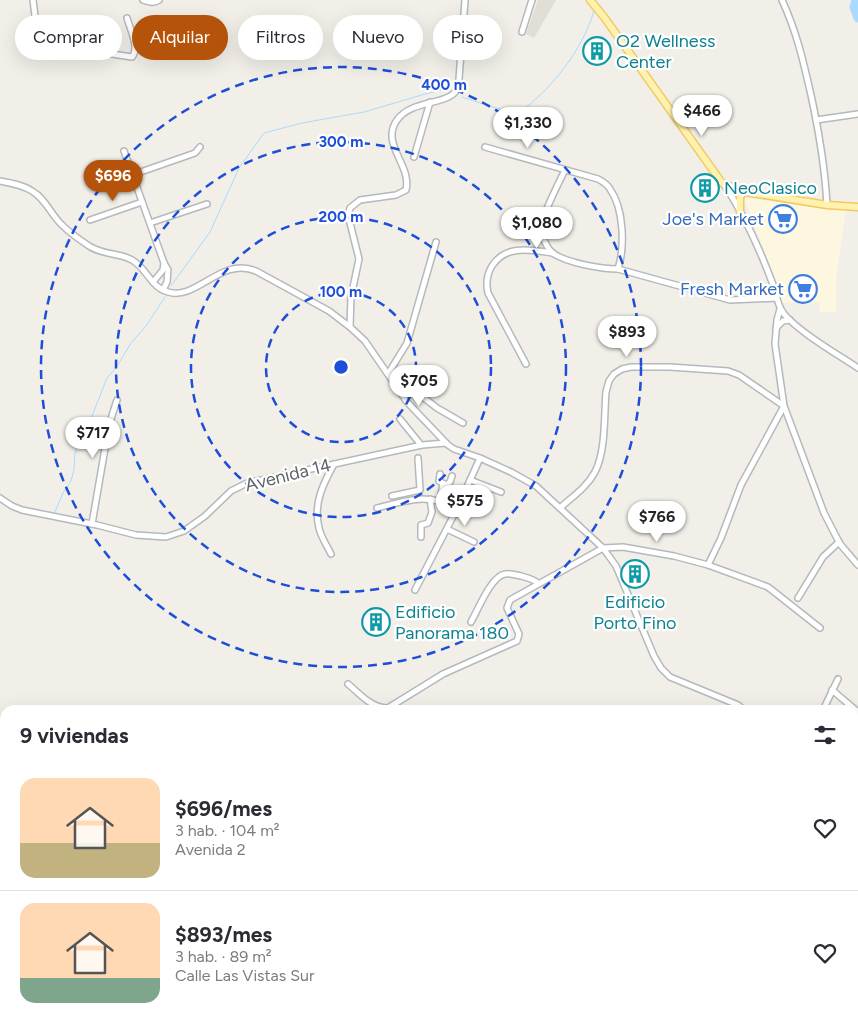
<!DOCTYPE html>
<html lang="es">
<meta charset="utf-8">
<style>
body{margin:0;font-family:Figtree,sans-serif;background:#f7f7f7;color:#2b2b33;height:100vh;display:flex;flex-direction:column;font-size:19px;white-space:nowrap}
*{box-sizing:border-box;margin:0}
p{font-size:16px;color:#7c7c81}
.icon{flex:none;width:28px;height:28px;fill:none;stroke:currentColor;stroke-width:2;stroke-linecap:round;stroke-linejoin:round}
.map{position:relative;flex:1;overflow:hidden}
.drawer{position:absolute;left:0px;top:705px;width:859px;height:320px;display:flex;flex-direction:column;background:#fff;border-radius:15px 15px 0 0;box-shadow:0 5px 20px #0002}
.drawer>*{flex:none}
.guide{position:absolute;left:15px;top:15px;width:500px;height:45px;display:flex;gap:10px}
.price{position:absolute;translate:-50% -42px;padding:0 11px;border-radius:18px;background:#fff;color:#222;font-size:16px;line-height:32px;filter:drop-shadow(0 1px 2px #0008)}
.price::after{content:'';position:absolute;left:50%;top:30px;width:15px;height:11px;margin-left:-8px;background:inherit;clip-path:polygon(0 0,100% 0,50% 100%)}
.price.active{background:#b45309;color:#fff}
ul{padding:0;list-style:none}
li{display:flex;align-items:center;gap:15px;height:125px;padding:0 20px}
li+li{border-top:1px solid #e1e1e2}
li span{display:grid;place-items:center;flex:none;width:140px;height:100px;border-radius:15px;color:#555}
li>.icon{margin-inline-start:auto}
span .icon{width:60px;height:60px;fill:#fffc;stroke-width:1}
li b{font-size:21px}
h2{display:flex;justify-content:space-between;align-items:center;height:60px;padding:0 20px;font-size:21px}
.chip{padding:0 18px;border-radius:22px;background:#fff;box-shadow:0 5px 20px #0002;font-size:18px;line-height:45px}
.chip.active{background:#b45309;color:#fff}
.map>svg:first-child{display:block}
.commercial{fill:#fef7e0}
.education{fill:#e1ded6}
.green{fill:#c5e8c5}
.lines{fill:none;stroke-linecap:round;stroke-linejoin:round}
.stream{stroke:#aadaff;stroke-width:1}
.river{stroke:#aadaff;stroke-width:9}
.minor-casing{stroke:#b5b8bc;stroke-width:8}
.major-casing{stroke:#f2c960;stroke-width:9}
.minor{stroke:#fff;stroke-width:5}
.major{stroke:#fff2af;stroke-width:6}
.ring{fill:none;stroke:#1d4ed8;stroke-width:2.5;stroke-dasharray:9 6}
.labels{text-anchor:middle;stroke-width:4.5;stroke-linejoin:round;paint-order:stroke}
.culture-label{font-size:18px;fill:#0d838f;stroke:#fff;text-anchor:start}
.shop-label{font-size:18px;fill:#366cbe;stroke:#fff;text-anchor:end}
.street-label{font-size:18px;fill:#5f6368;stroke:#fff}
.centre{fill:#1d4ed8;stroke:#fff;stroke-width:2.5}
.ring-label{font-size:15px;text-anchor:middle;font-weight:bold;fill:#1d4ed8;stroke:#fff;stroke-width:4.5;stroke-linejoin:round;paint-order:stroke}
</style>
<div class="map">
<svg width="858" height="1025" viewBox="0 0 858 1025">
<rect width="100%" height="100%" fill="#f1efe8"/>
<path class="commercial" d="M744 198 846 210 836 279V312H820L819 302 781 303 776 282Z"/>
<path class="education" d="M538 0H556L534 38 526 34Z"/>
<path class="green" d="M0 837 5 842V908L0 916Z"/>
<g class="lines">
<g class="stream">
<path d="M462 97C471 100 506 112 514 112 523 112 530 104 537 98 562 75 584 44 594 11"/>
<path d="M171 286 210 232 239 168 264 133 302 123 364 112 425 94 446 89 450 91"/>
<path d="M55 512 63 493 71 481 74 470 75 453 88 426 107 378 116 368 131 343 146 326 165 297"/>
<path d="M471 1020 495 1025"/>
<path d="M205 1025 214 1020"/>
<path d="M521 1025 548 1020"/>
</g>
<g class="river">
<path d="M856 0 854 7 858 18"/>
<path d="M854 971 858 969"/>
<path d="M838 1020 839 1025"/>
</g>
<defs>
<g id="minor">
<path d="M33 0 38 40 46 50 59 56H66L74 54 96 42 101 43 112 54 132 57C140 48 130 29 127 18"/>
<path d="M143 0C149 2 154 4 159 0"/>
<path d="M782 0C797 33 803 60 811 95 819 132 825 168 827 205"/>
<path d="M522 32 532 0"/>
<path d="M816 120 858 114"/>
<path d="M485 147 598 179C602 181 607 184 610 189 624 209 625 247 618 269L730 300 777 298"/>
<path d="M124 151 164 263 168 270 167 282 163 290"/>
<path d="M414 157 430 102"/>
<path d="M565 170C559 182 542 216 541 227 541 236 547 249 554 254 568 263 601 269 618 269"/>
<path d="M132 175 195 153 200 147"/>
<path d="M0 181C11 183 23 185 32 191 46 199 51 215 62 225 70 233 80 240 89 246 105 256 118 252 132 260 147 268 150 287 168 292 197 301 221 256 256 271L329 311 350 327 365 341 407 402 448 445 454 449 480 458 511 472 536 486 603 548 616 566 654 656 661 668 670 677 738 705 744 710"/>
<path d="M723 183C743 212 760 250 772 282 776 292 777 306 784 314 799 332 837 354 858 368"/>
<path d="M90 220 142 202"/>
<path d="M150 223 207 204"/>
<path d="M153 282 163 270 164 263"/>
<path d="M350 327 351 297 359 259 348 215 350 208 360 200 396 195 406 190C412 165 380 144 397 120 411 100 446 105 456 91 458 87 458 83 459 79L465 0"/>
<path d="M776 328 783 321 790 320"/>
<path d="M526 364 488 293C486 284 487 274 492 266 506 244 531 250 553 253"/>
<path d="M388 374 407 343 436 242"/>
<path d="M430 377 419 390V394L437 408 463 423"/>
<path d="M400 419 421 445"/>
<path d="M440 474 439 481 446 485 450 482 452 476"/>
<path d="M470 480 501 492"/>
<path d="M392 496 420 490 418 458"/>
<path d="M0 498 12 506 22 510 97 525 136 535 166 537 184 531 205 516 231 491 247 483 422 445 446 443"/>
<path d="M462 498 485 506"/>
<path d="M440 500 443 484"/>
<path d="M377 508C411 499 424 494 458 507"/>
<path d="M560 508C572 497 587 487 595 472 606 451 604 415 606 392L609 381 614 374 622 369 631 367H670L728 371 739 375 784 406 824 513 840 544 858 565"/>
<path d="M92 524 109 425 117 400"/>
<path d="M447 529 474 542"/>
<path d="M421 537V525L428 523 432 512 430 499"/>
<path d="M331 554C327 546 321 537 319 528 313 504 323 484 334 464"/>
<path d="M708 565 721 538 741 485 784 406 775 344 777 320 780 309"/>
<path d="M415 590 458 507 480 458"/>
<path d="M798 598 823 557 839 542"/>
<path d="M471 622C478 610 491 576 505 574 510 573 516 575 521 576 528 578 533 579 538 583"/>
<path d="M348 684C360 694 371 708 388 708L443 674 517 641 519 634 507 608 510 600 603 548 623 547 674 556 708 565 768 587 820 628"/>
<path d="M832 690 858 712"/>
<path d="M823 710 838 679"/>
<path d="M0 744 5 752"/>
<path d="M854 744 858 741"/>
<path d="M854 795 858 798"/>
<path d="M854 923 858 916"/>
<path d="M0 935 5 928"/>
<path d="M337 1020 342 1025"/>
<path d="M346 1020 417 1023 431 1025"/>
<path d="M266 1025 273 1020H310"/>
<path d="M670 1025 682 1020"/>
</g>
<g id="major">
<path d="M590 0 604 17 722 183 746 192 827 205 858 207"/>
<path d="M740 212V198L742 193 746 192"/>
</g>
</defs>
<use href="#minor" class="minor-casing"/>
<use href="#major" class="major-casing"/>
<use href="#minor" class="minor"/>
<use href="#major" class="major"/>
</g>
<g class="ring">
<circle cx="341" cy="367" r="75"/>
<circle cx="341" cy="367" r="150"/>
<circle cx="341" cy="367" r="225"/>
<circle cx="341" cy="367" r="300"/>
</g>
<defs>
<symbol id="building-ring" viewBox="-11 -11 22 22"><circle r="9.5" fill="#fff" stroke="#0f9aa8" stroke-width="1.5"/><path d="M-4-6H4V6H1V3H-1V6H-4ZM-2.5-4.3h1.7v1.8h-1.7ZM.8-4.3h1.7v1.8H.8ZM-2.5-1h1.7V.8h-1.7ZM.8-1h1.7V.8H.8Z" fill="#0f9aa8"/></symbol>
<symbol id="supermarket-ring" viewBox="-11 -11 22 22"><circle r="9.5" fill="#fff" stroke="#3f7fe0" stroke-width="1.5"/><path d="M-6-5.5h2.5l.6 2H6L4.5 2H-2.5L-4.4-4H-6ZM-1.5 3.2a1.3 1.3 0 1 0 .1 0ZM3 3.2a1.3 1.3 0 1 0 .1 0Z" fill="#3f7fe0"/></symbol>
</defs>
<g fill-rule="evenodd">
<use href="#building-ring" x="581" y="35" width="32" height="32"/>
<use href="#building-ring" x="689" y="172" width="32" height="32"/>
<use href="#supermarket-ring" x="767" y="203" width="32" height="32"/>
<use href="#supermarket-ring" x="787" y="273" width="32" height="32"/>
<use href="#building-ring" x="619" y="558" width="32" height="32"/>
<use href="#building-ring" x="360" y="606" width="32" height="32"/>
</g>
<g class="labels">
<g class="culture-label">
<text x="616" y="47">O2 Wellness<tspan x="616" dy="21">Center</tspan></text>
<text x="724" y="194">NeoClasico</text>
<text x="635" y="608" text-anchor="middle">Edificio<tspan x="635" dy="21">Porto Fino</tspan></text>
<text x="395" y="618">Edificio<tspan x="395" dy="21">Panorama 180</tspan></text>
</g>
<g class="shop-label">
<text x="764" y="225">Joe's Market</text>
<text x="784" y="295">Fresh Market</text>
</g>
<g class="street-label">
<text transform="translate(288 475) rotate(-14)" y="6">Avenida 14</text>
</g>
</g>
<circle cx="341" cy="367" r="8" class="centre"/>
<g class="ring-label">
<text x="444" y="90">400 m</text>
<text x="341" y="147">300 m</text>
<text x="341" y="222">200 m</text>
<text x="341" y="297">100 m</text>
</g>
</svg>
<b class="price" style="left:702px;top:137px">$466</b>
<b class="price" style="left:528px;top:149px">$1,330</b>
<b class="price active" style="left:113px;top:202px">$696</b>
<b class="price" style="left:537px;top:249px">$1,080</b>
<b class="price" style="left:627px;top:358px">$893</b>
<b class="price" style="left:419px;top:407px">$705</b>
<b class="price" style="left:93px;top:459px">$717</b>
<b class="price" style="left:465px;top:527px">$575</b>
<b class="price" style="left:657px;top:543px">$766</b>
<div class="guide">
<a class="chip">Comprar</a>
<a class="chip active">Alquilar</a>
<a class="chip">Filtros</a>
<a class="chip">Nuevo</a>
<a class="chip">Piso</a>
</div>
<section class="drawer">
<h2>9 viviendas<svg class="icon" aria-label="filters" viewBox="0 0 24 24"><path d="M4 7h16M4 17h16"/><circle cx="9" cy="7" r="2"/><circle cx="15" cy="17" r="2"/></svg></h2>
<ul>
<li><span style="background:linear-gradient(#ffd9b3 65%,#c2b280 0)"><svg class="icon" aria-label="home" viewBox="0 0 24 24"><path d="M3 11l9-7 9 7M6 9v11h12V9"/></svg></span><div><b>$696/mes</b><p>3 hab. · 104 m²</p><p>Avenida 2</p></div><svg class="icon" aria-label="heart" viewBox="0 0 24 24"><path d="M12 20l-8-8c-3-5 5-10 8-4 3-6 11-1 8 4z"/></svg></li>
<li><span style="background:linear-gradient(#ffd9b3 75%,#7fa58c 0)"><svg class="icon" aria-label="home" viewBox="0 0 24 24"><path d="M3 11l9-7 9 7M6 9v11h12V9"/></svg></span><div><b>$893/mes</b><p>3 hab. · 89 m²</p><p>Calle Las Vistas Sur</p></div><svg class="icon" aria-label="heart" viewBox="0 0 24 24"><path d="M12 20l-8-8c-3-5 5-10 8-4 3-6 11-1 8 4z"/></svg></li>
</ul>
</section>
</div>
